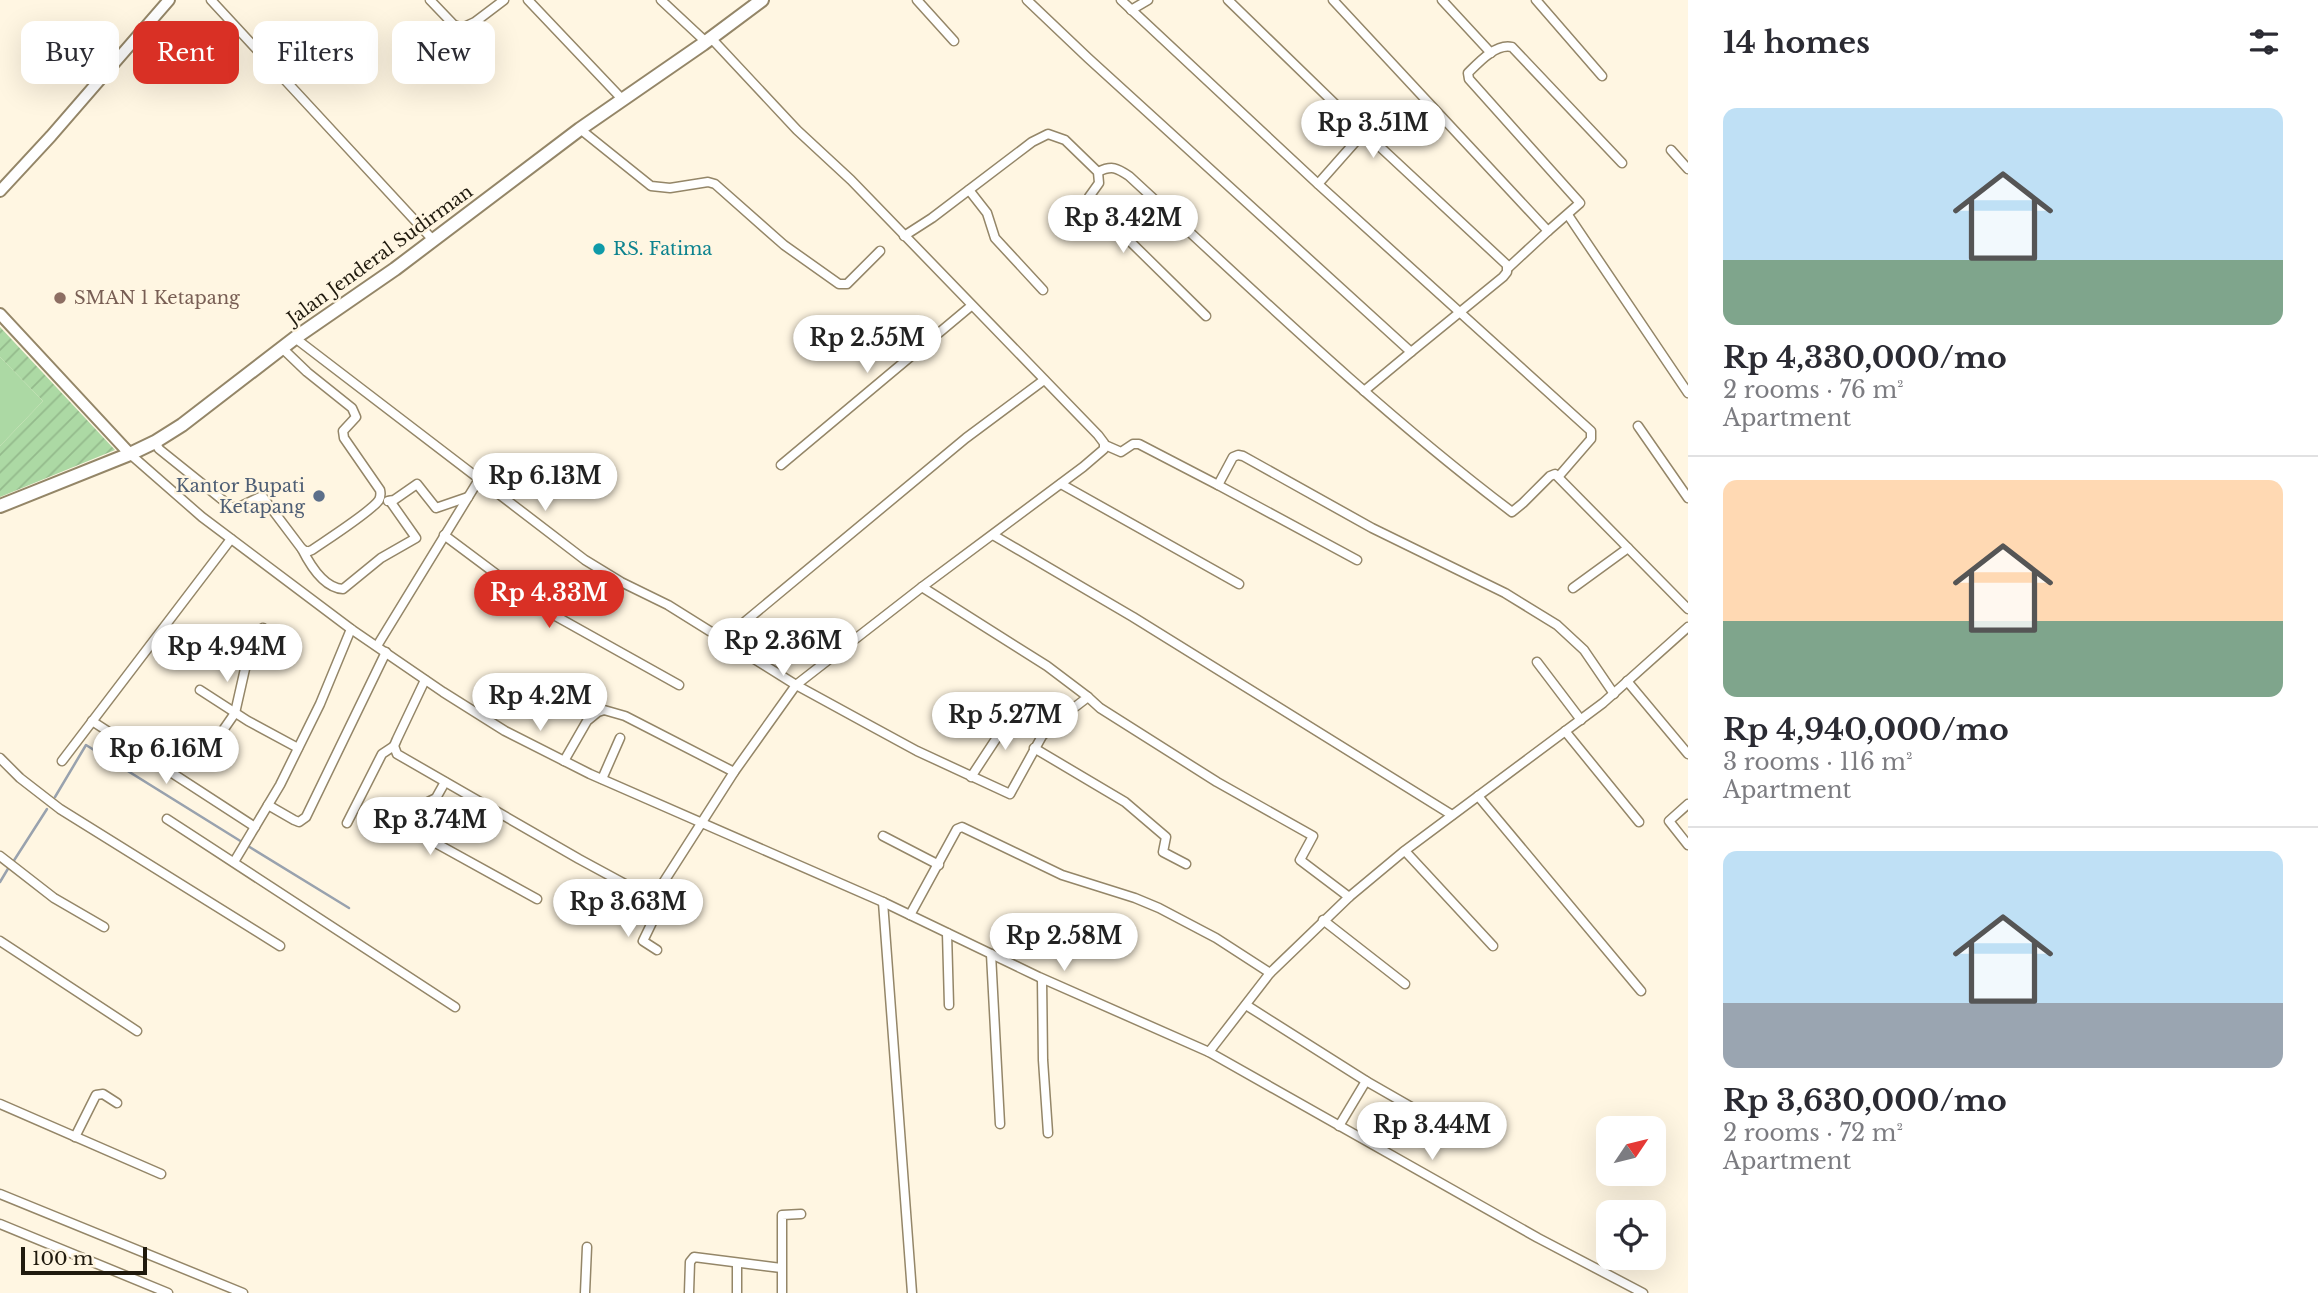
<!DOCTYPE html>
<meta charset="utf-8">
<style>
body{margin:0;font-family:"Libre Baskerville",serif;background:#f7f7f7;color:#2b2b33;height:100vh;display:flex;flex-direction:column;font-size:26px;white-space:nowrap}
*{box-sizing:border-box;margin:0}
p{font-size:23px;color:#7c7c81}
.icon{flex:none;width:38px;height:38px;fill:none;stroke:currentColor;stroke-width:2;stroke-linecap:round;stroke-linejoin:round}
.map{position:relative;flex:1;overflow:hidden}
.sheet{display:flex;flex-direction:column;background:#fff;width:630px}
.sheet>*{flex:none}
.hud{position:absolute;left:21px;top:21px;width:665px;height:63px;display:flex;gap:14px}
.needle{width:46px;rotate:55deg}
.controls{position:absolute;left:1596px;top:1116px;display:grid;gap:14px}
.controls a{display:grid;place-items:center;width:70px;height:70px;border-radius:14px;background:#fff;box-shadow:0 7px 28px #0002;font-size:35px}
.scale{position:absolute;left:21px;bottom:18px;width:126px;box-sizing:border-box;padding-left:7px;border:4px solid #201a0e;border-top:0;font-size:19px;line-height:24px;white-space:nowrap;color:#201a0e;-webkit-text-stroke:5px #fff6e2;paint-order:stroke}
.price{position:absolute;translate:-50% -60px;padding:0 16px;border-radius:24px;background:#fff;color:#222;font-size:23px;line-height:46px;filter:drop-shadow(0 2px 4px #0008)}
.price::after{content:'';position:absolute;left:50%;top:42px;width:21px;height:16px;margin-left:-10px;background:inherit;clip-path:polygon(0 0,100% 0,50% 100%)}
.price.selected{background:#d93025;color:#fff}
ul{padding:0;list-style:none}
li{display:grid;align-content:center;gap:14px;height:371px;padding:0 35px}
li+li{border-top:2px solid #e1e1e2}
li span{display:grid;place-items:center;height:217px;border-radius:14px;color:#555}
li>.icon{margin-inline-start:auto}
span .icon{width:126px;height:126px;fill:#fffc;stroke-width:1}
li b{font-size:30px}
h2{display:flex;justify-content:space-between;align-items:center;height:84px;padding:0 35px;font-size:30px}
.tag{padding:0 24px;border-radius:14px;background:#fff;box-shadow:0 7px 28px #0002;font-size:24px;line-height:63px}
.tag.selected{background:#d93025;color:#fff}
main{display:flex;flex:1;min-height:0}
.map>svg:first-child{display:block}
.park{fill:#acd9a4}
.garden{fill:url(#garden-furrows)}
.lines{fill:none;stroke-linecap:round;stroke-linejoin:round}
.stream{stroke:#99a2ae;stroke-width:2.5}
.street-casing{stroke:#948668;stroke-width:11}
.secondary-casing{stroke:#948668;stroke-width:14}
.primary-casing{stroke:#948668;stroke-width:16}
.street{stroke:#fff;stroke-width:8}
.secondary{stroke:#fff;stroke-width:10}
.primary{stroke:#fff;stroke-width:12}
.culture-dot{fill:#0f9aa8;stroke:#fff6e2;stroke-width:2.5}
.education-dot{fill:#8d6e63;stroke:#fff6e2;stroke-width:2.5}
.service-dot{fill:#5c6f8a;stroke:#fff6e2;stroke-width:2.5}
.labels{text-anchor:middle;stroke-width:5;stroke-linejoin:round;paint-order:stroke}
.culture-label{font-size:18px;fill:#0d838f;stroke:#fff6e2;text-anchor:start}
.street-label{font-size:18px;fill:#201a0e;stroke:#fff6e2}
.education-label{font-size:18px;fill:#785e54;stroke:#fff6e2;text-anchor:start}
.service-label{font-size:18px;fill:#4e5e75;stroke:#fff6e2;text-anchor:end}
</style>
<main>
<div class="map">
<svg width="1688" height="1293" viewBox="0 0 1688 1293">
<defs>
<pattern id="garden-furrows" width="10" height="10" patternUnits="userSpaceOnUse" patternTransform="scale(1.75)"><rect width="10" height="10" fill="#acd9a4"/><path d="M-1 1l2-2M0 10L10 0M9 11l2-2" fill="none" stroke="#94ba8c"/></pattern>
</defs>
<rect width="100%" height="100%" fill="#fff6e2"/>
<path class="park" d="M0 357 43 401 0 446Z"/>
<path class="garden" d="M0 327 115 450 0 497V446L43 401 0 357Z"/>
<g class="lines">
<g class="stream">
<path d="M55 797 86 745 242 842"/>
<path d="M248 846 349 908"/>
<path d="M13 862 47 809"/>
<path d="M0 882 9 867"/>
</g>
<defs>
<g id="street">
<path d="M211 0 433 240"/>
<path d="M430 0 454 25 462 28 475 22 504 0"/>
<path d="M528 0 622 99"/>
<path d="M661 0 706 42"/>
<path d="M917 0 954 41"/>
<path d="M1027 0 1088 58 1411 352 1503 277 1507 272V265L1364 132 1228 0"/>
<path d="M1121 0 1318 184 1591 431V439L1559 476"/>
<path d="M1333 0 1548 231 1580 203 1469 79 1468 73C1478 63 1496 43 1512 47L1622 163"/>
<path d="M1442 0 1491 53"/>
<path d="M1536 0 1602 76"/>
<path d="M1131 10 1148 0"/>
<path d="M580 129 651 186 670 188 708 182 715 184 784 245 839 284H847L880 251"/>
<path d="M1671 150 1688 169"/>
<path d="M1098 172C1112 165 1117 168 1129 176 1254 291 1376 409 1512 512L1523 503 1550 476 1555 474 1628 548"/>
<path d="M1318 184 1364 132"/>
<path d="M969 190 987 213 995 238 1043 290"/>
<path d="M1568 215 1688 393"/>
<path d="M904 236 932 218 1032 142 1048 134 1065 140 1098 172 1099 183 1089 197 1092 204 1206 316"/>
<path d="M1508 268 1548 231"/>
<path d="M295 338 585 560 621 582 668 605 796 685 871 726 917 751 1010 794 1042 736 1058 720 1088 697 1047 666 922 587"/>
<path d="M1364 391 1411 352"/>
<path d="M1638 426 1688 498"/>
<path d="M155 442 159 449 230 506 237 508 262 496 302 549 307 552 312 550C325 541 372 511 379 500 381 496 381 494 380 490L344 438 343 431 356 417 352 408 307 372 282 348"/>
<path d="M1105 445 1121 452 1133 444H1139L1218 485 1233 457 1238 455 1243 456 1372 528 1505 593 1557 625 1584 650 1614 694"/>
<path d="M130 454 202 517 351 629 443 692 505 731 590 774 883 902 1039 977 1209 1052 1538 1238 1643 1293"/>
<path d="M781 465 971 306"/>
<path d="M1061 484 1239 584"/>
<path d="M1218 485 1357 560"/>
<path d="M388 501 394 500 417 484 436 508 468 497"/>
<path d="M444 535 543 609 679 685"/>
<path d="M993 535 1133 617 1452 815"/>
<path d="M302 549C310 565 324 588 343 589L381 558 416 538 390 501"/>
<path d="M1573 588 1628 548 1688 609"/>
<path d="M724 639 966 438 1044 380"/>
<path d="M377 646 478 481"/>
<path d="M1537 662 1581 720"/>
<path d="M425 680 397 739 394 746 397 754 579 859 651 898 656 894 734 772 796 685 922 587 1083 467 1104 449V443L1098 435 851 180 797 130 711 38"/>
<path d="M1627 681 1688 754"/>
<path d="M200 690 248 721 298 748"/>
<path d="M1088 697 1100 708 1217 782 1313 836 1300 860 1349 897"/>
<path d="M92 721 255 827"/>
<path d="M1565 731 1639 822"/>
<path d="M1034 748 1125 802 1166 837 1163 852 1186 864"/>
<path d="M208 752 235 713 247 660 263 628"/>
<path d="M0 758 20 778 60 809 280 946"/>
<path d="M62 761 231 539"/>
<path d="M564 761 587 721 598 712 604 710 625 716 734 772"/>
<path d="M971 777 1015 710"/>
<path d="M602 779 620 738"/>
<path d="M445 782 436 798 424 804 411 827 412 830 537 899"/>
<path d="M1478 796 1641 991"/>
<path d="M1688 804 1669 821 1688 845"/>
<path d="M268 805 294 820 299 822 306 817 386 652"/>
<path d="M167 819 455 1007"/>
<path d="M347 823 382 754 394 746"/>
<path d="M883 836 939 865"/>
<path d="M1405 851 1493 946"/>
<path d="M0 856 54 898 104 927"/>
<path d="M234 862 280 785 320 704 351 629"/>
<path d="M651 898 656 902 658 910 643 941 657 950"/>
<path d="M883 902 912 1293"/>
<path d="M910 915 957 829 962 827 1062 875 1135 898 1159 908 1216 938 1270 973"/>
<path d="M1323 920 1405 984"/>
<path d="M947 933 949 1005"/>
<path d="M0 941 137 1031"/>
<path d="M991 954 1000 1124"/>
<path d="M1042 979 1043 1060 1048 1133"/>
<path d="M1246 1005 1366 1081 1441 1124"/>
<path d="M1209 1052 1270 973 1349 897 1403 852 1603 703 1688 627"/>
<path d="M0 1104 161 1174"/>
<path d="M1339 1126 1366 1081"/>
<path d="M75 1137 96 1095 103 1094 117 1103"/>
<path d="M0 1194 243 1293"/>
<path d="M0 1224 168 1293"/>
<path d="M737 1263V1293"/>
<path d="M585 1293 587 1247"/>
<path d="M689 1293 690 1262 694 1257 781 1268"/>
<path d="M782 1293V1215L801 1214"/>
</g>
<g id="secondary">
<path d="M0 191 51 136 169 0"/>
<path d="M0 314 130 454"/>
</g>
<path id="primary" d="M0 506 130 454 155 442 182 425 295 338 395 269 580 129 703 44 762 0"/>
</defs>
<use href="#street" class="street-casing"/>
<use href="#secondary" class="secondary-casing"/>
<use href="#primary" class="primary-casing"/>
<use href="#street" class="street"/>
<use href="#secondary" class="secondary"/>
<use href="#primary" class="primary"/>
</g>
<circle class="culture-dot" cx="599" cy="249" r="7"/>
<circle class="education-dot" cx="60" cy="298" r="7"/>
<circle class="service-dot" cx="319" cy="496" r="7"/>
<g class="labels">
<g class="culture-label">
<text x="613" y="255">RS. Fatima</text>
</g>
<g class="street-label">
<text transform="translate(380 255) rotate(-36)" y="6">Jalan Jenderal Sudirman</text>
</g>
<g class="education-label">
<text x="74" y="304">SMAN 1 Ketapang</text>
</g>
<g class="service-label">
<text x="305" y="492">Kantor Bupati<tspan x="305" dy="21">Ketapang</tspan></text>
</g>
</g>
</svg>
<div class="controls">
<a><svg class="needle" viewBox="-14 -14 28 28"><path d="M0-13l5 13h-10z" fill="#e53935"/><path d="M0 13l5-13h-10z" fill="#7c7c81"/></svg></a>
<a><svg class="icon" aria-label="locate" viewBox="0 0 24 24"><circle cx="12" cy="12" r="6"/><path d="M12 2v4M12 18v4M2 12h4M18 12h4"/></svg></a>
</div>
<div class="scale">100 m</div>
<b class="price" style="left:1373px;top:160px">Rp 3.51M</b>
<b class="price" style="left:1123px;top:255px">Rp 3.42M</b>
<b class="price" style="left:867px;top:375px">Rp 2.55M</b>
<b class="price" style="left:545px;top:513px">Rp 6.13M</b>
<b class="price selected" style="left:549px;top:630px">Rp 4.33M</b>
<b class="price" style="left:783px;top:678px">Rp 2.36M</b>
<b class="price" style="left:227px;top:684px">Rp 4.94M</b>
<b class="price" style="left:540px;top:733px">Rp 4.2M</b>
<b class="price" style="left:1005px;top:752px">Rp 5.27M</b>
<b class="price" style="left:166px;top:786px">Rp 6.16M</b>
<b class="price" style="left:430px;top:857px">Rp 3.74M</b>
<b class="price" style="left:628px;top:939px">Rp 3.63M</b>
<b class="price" style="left:1064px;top:973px">Rp 2.58M</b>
<b class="price" style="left:1432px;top:1162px">Rp 3.44M</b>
<div class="hud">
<a class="tag">Buy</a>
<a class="tag selected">Rent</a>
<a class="tag">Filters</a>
<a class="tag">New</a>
</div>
</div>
<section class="sheet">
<h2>14 homes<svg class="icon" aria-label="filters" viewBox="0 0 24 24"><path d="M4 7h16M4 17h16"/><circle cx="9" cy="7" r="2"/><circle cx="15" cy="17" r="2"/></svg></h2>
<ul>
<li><span style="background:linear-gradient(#bfe0f5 70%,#7fa58c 0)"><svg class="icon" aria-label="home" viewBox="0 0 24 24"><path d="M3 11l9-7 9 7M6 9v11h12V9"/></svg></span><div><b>Rp 4,330,000/mo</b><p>2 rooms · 76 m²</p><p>Apartment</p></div></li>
<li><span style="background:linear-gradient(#ffd9b3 65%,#7fa58c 0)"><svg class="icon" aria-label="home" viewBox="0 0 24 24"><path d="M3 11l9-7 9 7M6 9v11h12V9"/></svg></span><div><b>Rp 4,940,000/mo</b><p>3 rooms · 116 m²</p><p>Apartment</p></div></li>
<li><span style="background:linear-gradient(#bfe0f5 70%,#9aa5b1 0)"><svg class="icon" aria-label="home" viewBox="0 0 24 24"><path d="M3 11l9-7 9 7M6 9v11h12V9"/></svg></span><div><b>Rp 3,630,000/mo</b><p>2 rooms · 72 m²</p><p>Apartment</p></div></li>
</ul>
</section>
</main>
